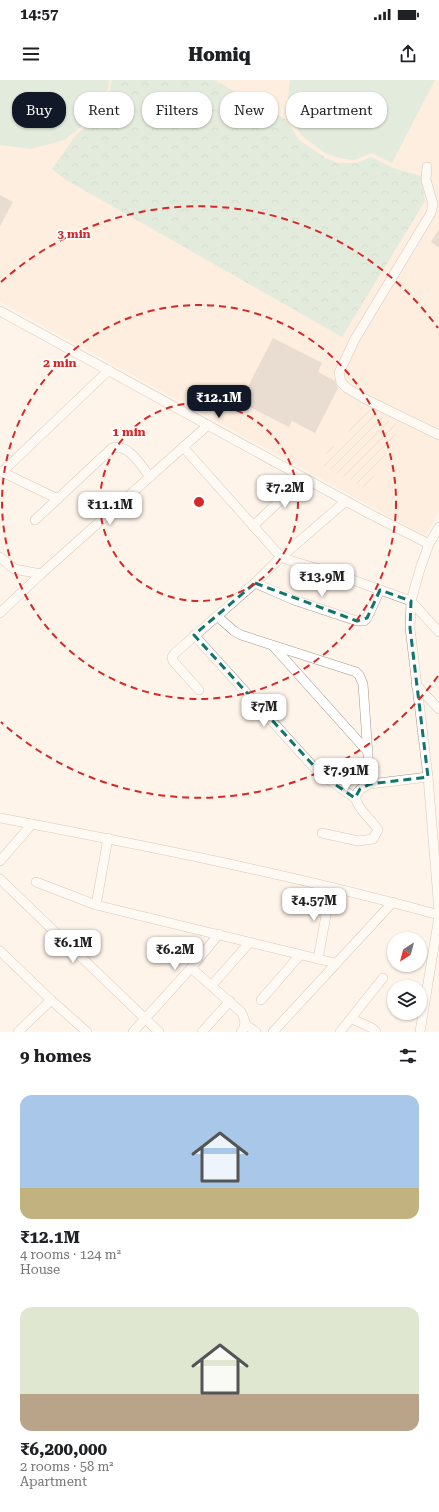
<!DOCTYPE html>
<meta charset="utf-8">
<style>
body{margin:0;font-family:"Roboto Serif",serif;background:#f6f6f6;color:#202124;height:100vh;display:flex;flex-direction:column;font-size:15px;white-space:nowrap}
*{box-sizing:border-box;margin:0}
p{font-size:13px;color:#757577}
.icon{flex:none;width:22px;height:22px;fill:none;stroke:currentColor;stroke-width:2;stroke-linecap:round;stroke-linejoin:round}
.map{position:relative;height:952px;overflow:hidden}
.sheet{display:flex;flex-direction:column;background:#fff;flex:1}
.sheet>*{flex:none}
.guide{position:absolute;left:12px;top:12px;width:415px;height:36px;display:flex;gap:8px}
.needle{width:26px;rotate:216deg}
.buttons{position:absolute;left:387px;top:852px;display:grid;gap:8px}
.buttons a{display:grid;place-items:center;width:40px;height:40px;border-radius:50%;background:#fff;box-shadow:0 1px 3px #0004;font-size:20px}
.price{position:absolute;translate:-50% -34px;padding:0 9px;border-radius:8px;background:#fff;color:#222;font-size:13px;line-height:26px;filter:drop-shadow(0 1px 2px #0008)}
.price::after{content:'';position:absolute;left:50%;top:24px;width:12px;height:9px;margin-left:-6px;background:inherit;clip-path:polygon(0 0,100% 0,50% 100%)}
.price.current{background:#111827;color:#fff}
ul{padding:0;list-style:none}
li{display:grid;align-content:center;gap:8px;height:212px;padding:0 20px}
li span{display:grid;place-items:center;height:124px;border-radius:12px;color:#555}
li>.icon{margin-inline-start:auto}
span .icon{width:72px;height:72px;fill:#fffc;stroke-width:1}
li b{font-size:17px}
h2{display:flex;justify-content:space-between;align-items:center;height:48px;padding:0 20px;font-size:17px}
.pill{padding:0 14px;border-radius:16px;background:#fff;box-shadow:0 1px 3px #0004;font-size:14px;line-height:36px}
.pill.current{background:#111827;color:#fff}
.status{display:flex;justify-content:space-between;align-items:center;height:28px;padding:0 20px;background:#fff;direction:ltr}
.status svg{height:11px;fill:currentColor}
header{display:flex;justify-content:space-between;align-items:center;height:52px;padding:0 20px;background:#fff;font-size:18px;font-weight:800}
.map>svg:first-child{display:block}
.built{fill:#fae6d3}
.industrial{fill:url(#industrial-furrows)}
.grass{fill:#c2dfcd}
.forest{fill:url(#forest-crowns)}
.building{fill:#cfc1b4}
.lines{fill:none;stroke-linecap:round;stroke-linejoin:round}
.minor-casing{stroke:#a3968a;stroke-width:10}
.minor{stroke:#fff;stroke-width:9}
.marked{fill:none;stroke:#0f766e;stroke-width:3;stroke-dasharray:8 5;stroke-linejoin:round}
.ring{fill:none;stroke:#d62828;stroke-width:2;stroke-dasharray:7 5}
.centre{fill:#d62828;stroke:#fff;stroke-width:2}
.ring-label{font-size:12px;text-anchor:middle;font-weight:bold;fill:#d62828;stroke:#fff;stroke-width:3;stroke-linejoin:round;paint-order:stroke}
</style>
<div class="status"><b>14:57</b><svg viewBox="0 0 49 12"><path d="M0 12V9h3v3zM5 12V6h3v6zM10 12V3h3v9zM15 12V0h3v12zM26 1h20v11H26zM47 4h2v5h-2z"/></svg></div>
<header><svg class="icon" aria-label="menu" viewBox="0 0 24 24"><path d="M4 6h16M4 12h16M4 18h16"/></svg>Homiq<svg class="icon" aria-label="share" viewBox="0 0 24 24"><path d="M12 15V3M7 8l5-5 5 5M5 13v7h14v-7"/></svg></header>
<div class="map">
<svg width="439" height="952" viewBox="0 0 439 952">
<defs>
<pattern id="industrial-furrows" width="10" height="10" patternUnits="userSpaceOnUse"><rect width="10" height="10" fill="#fae6d3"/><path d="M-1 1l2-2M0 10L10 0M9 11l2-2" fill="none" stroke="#d7c6b5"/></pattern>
<pattern id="forest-crowns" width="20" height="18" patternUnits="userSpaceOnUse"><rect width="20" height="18" fill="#c2dfcd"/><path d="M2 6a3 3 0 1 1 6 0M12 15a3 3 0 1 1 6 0" fill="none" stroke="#a7c0b0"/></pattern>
</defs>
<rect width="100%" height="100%" fill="#fff4e9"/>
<path class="built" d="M0 0H439V431L425 456 0 222Z"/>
<path class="industrial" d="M362 326 400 347 367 409 321 384 331 365 339 370Z"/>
<g class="grass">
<path d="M0 0H109L108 9 91 39 64 60 31 69 0 65Z"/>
<path d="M290 0H435L392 83 372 73 354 80 339 78 325 73 301 55 291 36 288 19Z"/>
</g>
<path class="forest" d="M112 0H214L264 27 286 40 299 60 326 78 338 83H357L371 77 393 88 421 96 425 121 342 257 63 98 52 89 77 54 94 40 110 9Z"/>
<g class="building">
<path d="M0 115 13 122 0 146Z"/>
<path d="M439 149V168L431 162Z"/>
<path d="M273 258 322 283 318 292 335 301 338 308 315 353 292 341 289 347 240 322Z"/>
</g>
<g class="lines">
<defs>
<g id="minor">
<path d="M427 87 426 100 433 124 431 133 355 259 339 293 341 302 347 308 365 319 439 355"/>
<path d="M0 231 368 433 429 464"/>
<path d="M183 367 281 477 295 482 336 494 411 521 439 552"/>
<path d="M0 392H2L109 290"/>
<path d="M2 392 58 419"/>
<path d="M35 440 112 368C129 363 141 386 150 397"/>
<path d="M253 446 304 398"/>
<path d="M439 447 429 464 420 489 411 521 410 548 428 697 439 831"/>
<path d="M0 477 14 489 41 494"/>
<path d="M255 503 294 520 357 541H364L367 538 380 510"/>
<path d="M0 533 41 494 208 345"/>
<path d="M217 536 234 551 241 555 356 592 359 595 363 604 370 704"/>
<path d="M194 555 318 692 355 718"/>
<path d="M273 566 368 672"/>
<path d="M416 605 439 629"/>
<path d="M199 610 173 581 172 577 174 574 255 503 281 477 346 421"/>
<path d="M0 738C147 766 294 795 439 835"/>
<path d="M322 753 358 761 373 759 378 750C369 734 338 717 370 704L428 697"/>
<path d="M0 781 32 744"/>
<path d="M0 799 159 952"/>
<path d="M36 802 96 825 335 883"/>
<path d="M96 825 108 758"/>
<path d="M0 871 51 920 87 952"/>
<path d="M318 879 331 808"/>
<path d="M191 888 241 932C245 939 247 945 241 952"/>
<path d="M212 905 250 862"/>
<path d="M261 920 300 875"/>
<path d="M352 939 372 948 376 952"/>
<path d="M245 944 256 952"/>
<path d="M18 952 51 920"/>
<path d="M133 952 191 888 219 854"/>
<path d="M202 952 230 921"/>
<path d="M273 952 393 822"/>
<path d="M340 952 383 898"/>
<path d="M420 952 439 836"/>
</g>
</defs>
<use href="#minor" class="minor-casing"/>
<use href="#minor" class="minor"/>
</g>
<path d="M0 0H439V952H0ZM255 503 357 541 367 538 380 510 411 521 410 548 428 697 370 704 360 709 355 718 324 697 194 555Z" fill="#fff4e9" fill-opacity=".55" fill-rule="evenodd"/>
<path class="marked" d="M255 503 357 541 367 538 380 510 411 521 410 548 428 697 370 704 360 709 355 718 324 697 194 555Z"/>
<g class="ring">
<circle cx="199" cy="422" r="99"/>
<circle cx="199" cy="422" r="197"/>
<path d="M438 596A296 296 0 0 1 1 642M1 202A296 296 0 0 1 438 248"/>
</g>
<circle cx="199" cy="422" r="6" class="centre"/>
<g class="ring-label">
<text x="74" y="158">3 min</text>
<text x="60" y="287">2 min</text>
<text x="129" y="356">1 min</text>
</g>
</svg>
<div class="buttons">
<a><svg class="needle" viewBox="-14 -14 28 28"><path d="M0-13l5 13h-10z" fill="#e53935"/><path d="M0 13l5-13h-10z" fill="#757577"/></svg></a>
<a><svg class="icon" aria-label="layers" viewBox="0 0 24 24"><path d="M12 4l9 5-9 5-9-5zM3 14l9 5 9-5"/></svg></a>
</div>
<b class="price current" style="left:219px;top:339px">₹12.1M</b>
<b class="price" style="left:285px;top:429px">₹7.2M</b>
<b class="price" style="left:110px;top:446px">₹11.1M</b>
<b class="price" style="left:322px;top:518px">₹13.9M</b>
<b class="price" style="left:264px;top:648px">₹7M</b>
<b class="price" style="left:346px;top:712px">₹7.91M</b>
<b class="price" style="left:314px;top:842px">₹4.57M</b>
<b class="price" style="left:73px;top:884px">₹6.1M</b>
<b class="price" style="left:175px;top:891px">₹6.2M</b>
<div class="guide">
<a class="pill current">Buy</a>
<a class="pill">Rent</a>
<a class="pill">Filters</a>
<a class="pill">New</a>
<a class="pill">Apartment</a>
</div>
</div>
<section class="sheet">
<h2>9 homes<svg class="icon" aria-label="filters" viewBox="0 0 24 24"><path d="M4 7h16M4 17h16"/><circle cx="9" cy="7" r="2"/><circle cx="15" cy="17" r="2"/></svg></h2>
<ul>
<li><span style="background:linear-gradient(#a9c7e8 75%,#c2b280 0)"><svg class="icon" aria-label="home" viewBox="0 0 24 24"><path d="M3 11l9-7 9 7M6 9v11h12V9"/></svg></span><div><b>₹12.1M</b><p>4 rooms · 124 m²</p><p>House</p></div></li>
<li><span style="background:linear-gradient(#dfe7d0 70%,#b9a48a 0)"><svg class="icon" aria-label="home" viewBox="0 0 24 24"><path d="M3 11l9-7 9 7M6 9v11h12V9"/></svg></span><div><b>₹6,200,000</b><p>2 rooms · 58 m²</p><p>Apartment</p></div></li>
</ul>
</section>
